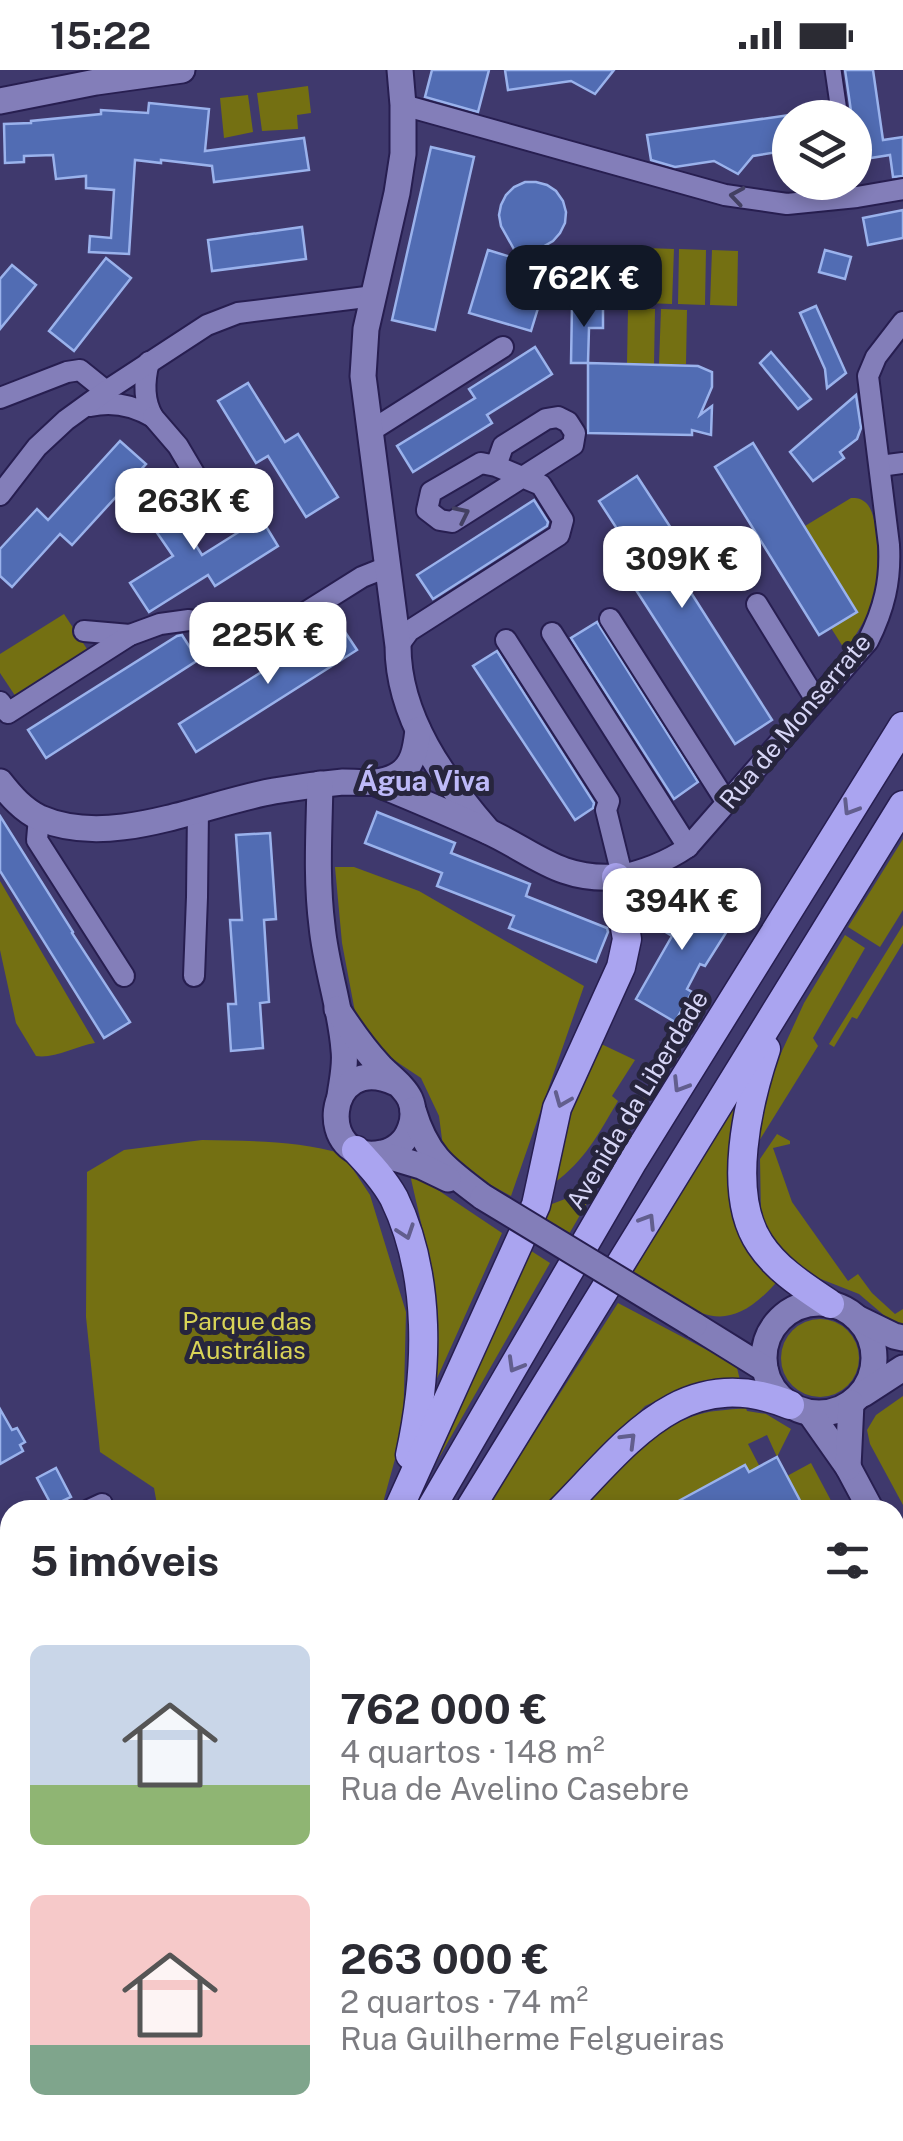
<!DOCTYPE html>
<html lang="pt">
<meta charset="utf-8">
<style>
body{margin:0;font-family:"Public Sans",sans-serif;background:#f7f7f7;color:#2b2b33;height:100vh;display:flex;flex-direction:column;font-size:38px;white-space:nowrap}
*{box-sizing:border-box;margin:0}
p{font-size:32px;color:#7c7c81}
.icon{flex:none;width:55px;height:55px;fill:none;stroke:currentColor;stroke-width:2;stroke-linecap:round;stroke-linejoin:round}
.map{position:relative;flex:1;overflow:hidden}
.details{position:absolute;left:0px;top:1430px;width:905px;height:642px;display:flex;flex-direction:column;background:#fff;border-radius:30px 30px 0 0;box-shadow:0 5px 15px #0003}
.details>*{flex:none}
.controls{position:absolute;left:772px;top:30px;display:grid;gap:20px}
.controls a{display:grid;place-items:center;width:100px;height:100px;border-radius:50%;background:#fff;box-shadow:0 5px 15px #0003;font-size:50px}
.price{position:absolute;translate:-50% -85px;padding:0 22px;border-radius:20px;background:#fff;color:#222;font-size:32px;line-height:65px;filter:drop-shadow(0 2px 5px #0008)}
.price::after{content:'';position:absolute;left:50%;top:60px;width:30px;height:22px;margin-left:-15px;background:inherit;clip-path:polygon(0 0,100% 0,50% 100%)}
.price.active{background:#111827;color:#fff}
ul{padding:0;list-style:none}
li{display:flex;align-items:center;gap:30px;height:250px;padding:0 30px}
li span{display:grid;place-items:center;flex:none;width:280px;height:200px;border-radius:15px;color:#555}
li>.icon{margin-inline-start:auto}
span .icon{width:120px;height:120px;fill:#fffc;stroke-width:1}
li b{font-size:42px}
h2{display:flex;justify-content:space-between;align-items:center;height:120px;padding:0 30px;font-size:42px}
.status{display:flex;justify-content:space-between;align-items:center;height:70px;padding:0 50px;background:#fff;direction:ltr}
.status svg{height:28px;fill:currentColor}
.map>svg:first-child{display:block}
.green{fill:#747012}
.building{fill:#516cb3;stroke:#9ab2ec;stroke-width:2.5}
.lines{fill:none;stroke-linecap:round;stroke-linejoin:round}
.pedestrian-casing{stroke:#271e50;stroke-width:19}
.minor-casing{stroke:#271e50;stroke-width:24}
.tertiary-casing{stroke:#271e50;stroke-width:29}
.secondary-casing{stroke:#271e50;stroke-width:29}
.trunk-casing{stroke:#271e50;stroke-width:31}
.pedestrian{stroke:#837eb9;stroke-width:15}
.minor{stroke:#837eb9;stroke-width:20}
.tertiary{stroke:#837eb9;stroke-width:25}
.secondary{stroke:#837eb9;stroke-width:25}
.trunk{stroke:#aaa4f0;stroke-width:28}
.tertiary-bridge-casing{stroke:#271e50;stroke-width:29;stroke-linecap:butt}
.tertiary-bridge{stroke:#837eb9;stroke-width:25}
.oneway{stroke:#434062}
.oneway2{stroke:#625e8e}
.labels{text-anchor:middle;stroke-width:10;stroke-linejoin:round;paint-order:stroke}
.street-label{font-size:25px;fill:#d7d6f7;stroke:#27253d}
.park-label{font-size:25px;fill:#d9d457;stroke:#27253d}
.neighbourhood-label{font-size:28px;font-weight:bold;fill:#bdb9f8;stroke:#27253d}
</style>
<div class="status"><b>15:22</b><svg viewBox="0 0 49 12"><path d="M0 12V9h3v3zM5 12V6h3v6zM10 12V3h3v9zM15 12V0h3v12zM26 1h20v11H26zM47 4h2v5h-2z"/></svg></div>
<div class="map">
<svg width="903" height="2071" viewBox="0 0 903 2071">
<rect width="100%" height="100%" fill="#3f396d"/>
<g class="green">
<path d="M308 16 311 43 297 45 298 59 262 61 257 23Z"/>
<path d="M248 25 253 62 224 68 220 28Z"/>
<path d="M647 178 674 179 672 234 645 233Z"/>
<path d="M679 179 706 180 705 235 678 234Z"/>
<path d="M712 180 738 181 737 236 710 235Z"/>
<path d="M628 238 655 239 654 294 627 293Z"/>
<path d="M661 239 687 240 686 294H659Z"/>
<path d="M851 428C857 428 860 428 865 432 882 445 879 513 872 532 866 550 856 565 845 580L831 558 857 541 805 456Z"/>
<path d="M64 544 89 582 16 627 0 603V584Z"/>
<path d="M903 769V840L880 877 848 857Z"/>
<path d="M335 797H354L419 821 584 916 511 1126 489 1114 443 1077 439 1046 421 1008 388 986 355 942 342 873Z"/>
<path d="M0 811 95 973C76 976 54 989 36 986L16 953 0 880Z"/>
<path d="M903 855V873L857 949 852 947 834 977 829 974Z"/>
<path d="M845 865 865 878 813 968 818 976 756 1076 771 1005 804 933Z"/>
<path d="M597 972 635 990 612 1026 618 1031C597 1066 586 1089 553 1114 564 1064 578 1019 597 972Z"/>
<path d="M658 1001 663 1003 569 1164 539 1145 544 1137 573 1126 598 1105Z"/>
<path d="M742 1021 735 1068 781 1207C723 1276 696 1241 633 1203Z"/>
<path d="M777 1064 790 1071V1074L773 1078 792 1132 848 1211 858 1204 872 1223 895 1244 903 1239V1255L886 1247 859 1224 808 1204 788 1189 771 1167 761 1145 760 1089Z"/>
<path d="M202 1070C249 1071 297 1070 343 1084L370 1125 406 1242 403 1360 381 1440H158L154 1418 100 1382 86 1247 87 1102 124 1080Z"/>
<path d="M414 1104 502 1163 430 1324 432 1219 425 1170 411 1109Z"/>
<path d="M525 1177 550 1193 412 1435Z"/>
<path d="M618 1233 728 1291 737 1298 741 1314 717 1311 678 1321 645 1336 543 1440H485Z"/>
<circle cx="820" cy="1288" r="39"/>
<path d="M903 1326V1435L870 1374 867 1360 876 1345Z"/>
<path d="M746 1338 747 1341 766 1344 791 1359 777 1387 767 1365 748 1374 766 1409 756 1415 745 1396 662 1440H581C613 1407 646 1364 691 1347 708 1340 728 1340 746 1338Z"/>
<path d="M811 1393 836 1440H805L787 1406Z"/>
<path d="M899 1551 903 1559V1632L895 1636V1553Z"/>
<path d="M895 1910 903 1924V2011L895 2016Z"/>
<path d="M679 2063H790L796 2071H683Z"/>
</g>
<g class="building">
<path d="M432 0H489L478 42 425 27Z"/>
<path d="M505 0H614L595 24 571 11 508 20Z"/>
<path d="M845 0H873L883 70 903 67V106L893 107 890 85 858 90 855 48H852Z"/>
<path d="M149 33 209 39 205 81 304 68 309 100 214 112 212 96 161 90V93L135 90 129 184 89 182 90 166 111 168 114 120 86 118V106L56 109 53 85 24 86V92L5 93 4 54 31 53V51L101 44V40L148 43Z"/>
<path d="M790 45V80L753 86 738 104 714 91 675 97 651 90 647 65Z"/>
<path d="M431 77 474 87 435 260 392 250Z"/>
<path d="M525 112H536L547 115 556 121 563 131 566 142 565 153 560 163 553 171 520 190 501 156 499 145 501 135 506 125 514 117Z"/>
<path d="M903 140V168L868 175 863 148Z"/>
<path d="M302 157 306 189 212 201 208 170Z"/>
<path d="M488 180 550 199 531 261 469 243Z"/>
<path d="M825 180 851 187 845 209 819 202Z"/>
<path d="M106 188 131 208 74 281 49 261Z"/>
<path d="M12 195 36 215 0 259V209Z"/>
<path d="M572 235H603V258H589L588 293H571Z"/>
<path d="M816 236 846 303 827 318 825 299 800 243Z"/>
<path d="M535 277 552 304 487 345 492 353 413 402 397 376 475 328 469 319Z"/>
<path d="M771 282 811 329 798 339 760 293Z"/>
<path d="M588 293 698 296 712 302V317L700 345 712 336 711 365 692 360V365L588 363Z"/>
<path d="M248 313 285 372 298 364 338 427 306 447 268 386 256 393 218 331Z"/>
<path d="M856 325 861 358 857 369 840 382 844 388 813 411 790 382Z"/>
<path d="M120 371 146 394 72 475 60 464 12 517 0 506V479L37 439 48 450Z"/>
<path d="M753 373 857 542 819 565 715 397Z"/>
<path d="M637 406 682 475 667 485 772 650 735 674 629 509 643 499 599 431Z"/>
<path d="M165 417 185 446 180 450 202 485 261 448 278 476 215 516 208 505 149 542 130 513 173 486 138 435Z"/>
<path d="M534 430 548 452 547 456 433 529 417 505Z"/>
<path d="M597 552 698 712 674 729 571 568Z"/>
<path d="M339 553 357 580 196 682 179 654Z"/>
<path d="M182 565 198 590 46 688 28 660 177 566Z"/>
<path d="M497 581 594 733 593 738 575 750 473 596Z"/>
<path d="M377 742 455 773 451 783 530 814 526 826 607 858 608 862 596 892 509 858 514 846 437 816 442 803 365 773Z"/>
<path d="M0 746 73 862 72 863 130 952 104 968 0 801Z"/>
<path d="M270 763 276 849 264 850 269 932 260 933 263 978 231 981 228 934H236L230 850H242L236 765Z"/>
<path d="M663 825 687 840 694 827 734 850 705 896 700 894 687 919 692 922 675 952 636 929 672 866 648 851Z"/>
<path d="M0 1339 12 1360 17 1358 25 1372 20 1375 23 1381 0 1394Z"/>
<path d="M777 1387 805 1440H662L745 1395 749 1402Z"/>
<path d="M56 1398 71 1427 52 1436 37 1408Z"/>
</g>
<g class="lines">
<defs>
<path id="pedestrian" d="M833 0 840 48"/>
<g id="minor">
<path d="M403 35 725 125 787 134 857 127 903 119"/>
<path d="M0 328 67 302 80 300 106 321"/>
<path d="M90 336C112 331 133 335 153 347 143 330 144 311 149 292"/>
<path d="M153 347 178 376 214 437"/>
<path d="M369 362 503 277"/>
<path d="M880 396 903 393"/>
<path d="M0 425 37 377 66 350 106 321 207 255 238 243 374 226"/>
<path d="M757 534 816 630"/>
<path d="M610 549 727 733"/>
<path d="M84 561 130 565"/>
<path d="M552 563 688 777"/>
<path d="M506 570 609 731 606 740 622 805"/>
<path d="M398 576 409 561 559 465 563 450 541 415 496 396 481 393 431 422 427 440 440 450 452 452 573 375 575 363 568 352 558 347 546 349 503 376 496 396"/>
<path d="M241 583 362 507 387 497"/>
<path d="M0 632 8 643 130 565 160 554 189 550 268 565"/>
<path d="M39 747 37 770 124 906"/>
<path d="M616 807C643 800 665 793 688 777L868 571C884 539 891 511 889 475L868 306 876 287 903 252"/>
<path d="M194 906 197 827 198 739"/>
<path d="M89 1440 102 1434"/>
<path d="M0 1482 10 1478"/>
<path d="M895 1536 903 1532"/>
<path d="M0 1616 10 1611"/>
<path d="M0 1792 10 1806"/>
<path d="M212 2062 227 2065 250 2062"/>
<path d="M346 2062 410 2071"/>
<path d="M585 2062 589 2071"/>
</g>
<g id="tertiary">
<path d="M400 0 403 35V84L397 123 366 259 363 306 398 576C398 647 443 709 488 761"/>
<path d="M0 712C11 726 23 740 40 748 111 779 202 734 274 721 297 717 320 714 343 712 361 712 379 715 396 706 414 697 416 677 418 660"/>
<path d="M376 713C412 728 449 743 485 760 534 782 558 811 616 807"/>
<path d="M320 714C319 762 316 809 322 856 326 898 341 938 344 980 346 995 342 1011 340 1026"/>
<path d="M337 939C350 959 363 978 379 995 389 1006 404 1016 410 1029 414 1038 414 1050 410 1059 406 1071 395 1081 382 1083 315 1097 323 979 396 1013"/>
<path d="M413 1040C427 1087 446 1099 483 1127"/>
<path d="M381 1084 421 1096 448 1109"/>
<circle cx="819" cy="1288" r="55"/>
<path d="M857 1248 894 1266 903 1268"/>
<path d="M694 1255 765 1299"/>
<path d="M863 1324 903 1298"/>
<path d="M810 1343 848 1397 871 1440"/>
<path d="M848 1397 851 1333"/>
<path d="M895 1485 903 1500"/>
</g>
<path id="secondary" d="M0 31 96 12 182 0"/>
<g id="trunk">
<path d="M766 979C748 1032 726 1124 760 1174 777 1200 805 1217 830 1234"/>
<path d="M356 1080C370 1095 384 1110 394 1128 432 1206 428 1302 410 1385"/>
<path d="M398 1440 536 1135 557 1038 621 897 627 869 616 807"/>
<path d="M430 1440 633 1091 903 656"/>
<path d="M469 1440 903 735"/>
<path d="M561 1440C627 1373 683 1291 790 1335"/>
<path d="M40 2071 46 2062"/>
<path d="M83 2071 88 2062"/>
</g>
</defs>
<use href="#pedestrian" class="pedestrian-casing"/>
<use href="#minor" class="minor-casing"/>
<use href="#tertiary" class="tertiary-casing"/>
<use href="#secondary" class="secondary-casing"/>
<use href="#trunk" class="trunk-casing"/>
<use href="#pedestrian" class="pedestrian"/>
<use href="#minor" class="minor"/>
<use href="#tertiary" class="tertiary"/>
<use href="#secondary" class="secondary"/>
<use href="#trunk" class="trunk"/>
<defs>
<path id="tertiary-bridge" d="M483 1127 694 1255"/>
</defs>
<use href="#tertiary-bridge" class="tertiary-bridge-casing"/>
<use href="#tertiary-bridge" class="tertiary-bridge"/>
</g>
<defs><path id="oneway-chevron" d="M-2-3.5L2.5 0L-2 3.5" fill="none" stroke-width="1.6" stroke-linecap="round" stroke-linejoin="round" transform="scale(2.5)"/></defs>
<g class="oneway">
<use href="#oneway-chevron" transform="translate(737 126) rotate(-171)"/>
<use href="#oneway-chevron" transform="translate(462 444) rotate(-26)"/>
</g>
<g class="oneway2">
<use href="#oneway-chevron" transform="translate(850 738) rotate(122)"/>
<use href="#oneway-chevron" transform="translate(680 1015) rotate(122)"/>
<use href="#oneway-chevron" transform="translate(562 1030) rotate(112)"/>
<use href="#oneway-chevron" transform="translate(648 1151) rotate(-58)"/>
<use href="#oneway-chevron" transform="translate(406 1162) rotate(71)"/>
<use href="#oneway-chevron" transform="translate(515 1295) rotate(120)"/>
<use href="#oneway-chevron" transform="translate(629 1370) rotate(-45)"/>
</g>
<g class="labels">
<g class="street-label">
<text transform="translate(795 651) rotate(-50)" y="9">Rua de Monserrate</text>
<text transform="translate(637 1030) rotate(-59)" y="9">Avenida da Liberdade</text>
</g>
<g class="park-label">
<text x="247" y="1260">Parque das<tspan x="247" dy="29">Austrálias</tspan></text>
</g>
<g class="neighbourhood-label">
<text x="424" y="721">Água Viva</text>
</g>
</g>
</svg>
<div class="controls">
<a><svg class="icon" aria-label="layers" viewBox="0 0 24 24"><path d="M12 4l9 5-9 5-9-5zM3 14l9 5 9-5"/></svg></a>
</div>
<b class="price active" style="left:584px;top:260px">762K €</b>
<b class="price" style="left:194px;top:483px">263K €</b>
<b class="price" style="left:682px;top:541px">309K €</b>
<b class="price" style="left:268px;top:617px">225K €</b>
<b class="price" style="left:682px;top:883px">394K €</b>
<section class="details">
<h2>5 imóveis<svg class="icon" aria-label="filters" viewBox="0 0 24 24"><path d="M4 7h16M4 17h16"/><circle cx="9" cy="7" r="2"/><circle cx="15" cy="17" r="2"/></svg></h2>
<ul>
<li><span style="background:linear-gradient(#c9d6e8 70%,#8fb573 0)"><svg class="icon" aria-label="home" viewBox="0 0 24 24"><path d="M3 11l9-7 9 7M6 9v11h12V9"/></svg></span><div><b>762 000 €</b><p>4 quartos · 148 m²</p><p>Rua de Avelino Casebre</p></div></li>
<li><span style="background:linear-gradient(#f6c9c9 75%,#7fa58c 0)"><svg class="icon" aria-label="home" viewBox="0 0 24 24"><path d="M3 11l9-7 9 7M6 9v11h12V9"/></svg></span><div><b>263 000 €</b><p>2 quartos · 74 m²</p><p>Rua Guilherme Felgueiras</p></div></li>
</ul>
</section>
</div>
